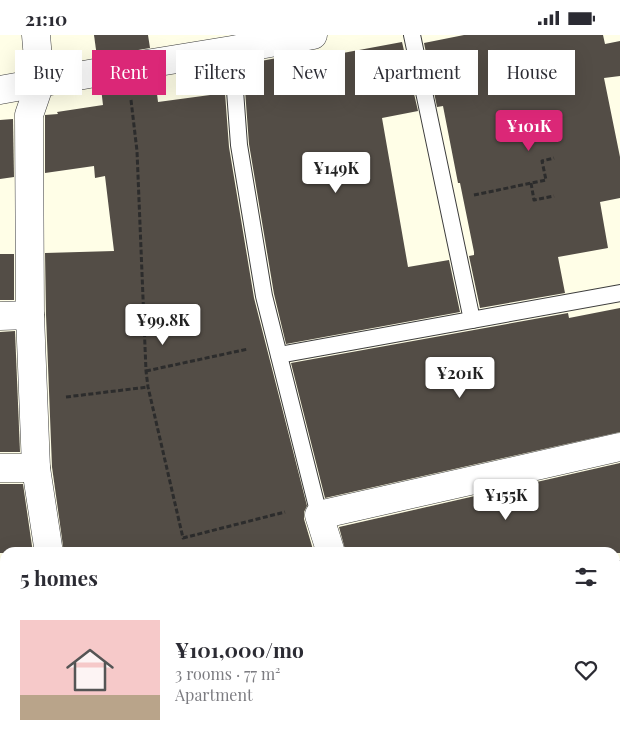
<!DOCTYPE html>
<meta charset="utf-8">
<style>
body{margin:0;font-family:"Playfair Display",serif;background:#f7f7f7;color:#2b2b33;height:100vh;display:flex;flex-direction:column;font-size:19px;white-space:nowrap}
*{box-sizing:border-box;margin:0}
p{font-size:16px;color:#7c7c81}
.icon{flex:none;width:28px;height:28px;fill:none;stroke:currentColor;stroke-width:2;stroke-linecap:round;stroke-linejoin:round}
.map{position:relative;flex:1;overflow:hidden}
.sheet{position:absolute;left:0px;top:512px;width:620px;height:196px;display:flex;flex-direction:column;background:#fff;border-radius:15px 15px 0 0;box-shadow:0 5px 20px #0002}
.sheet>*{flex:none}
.hud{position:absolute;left:15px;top:15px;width:590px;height:45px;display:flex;gap:10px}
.price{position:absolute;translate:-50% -42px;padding:0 11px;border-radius:5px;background:#fff;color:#222;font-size:16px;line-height:32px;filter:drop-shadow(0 1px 2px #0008)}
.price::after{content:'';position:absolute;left:50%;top:30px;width:15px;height:11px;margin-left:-8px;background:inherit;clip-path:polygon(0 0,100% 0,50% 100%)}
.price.active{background:#db2777;color:#fff}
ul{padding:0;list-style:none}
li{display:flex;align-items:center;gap:15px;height:125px;padding:0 20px}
li span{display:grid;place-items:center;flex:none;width:140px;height:100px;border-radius:0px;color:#555}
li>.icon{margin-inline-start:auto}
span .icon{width:60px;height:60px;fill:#fffc;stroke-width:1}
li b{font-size:21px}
h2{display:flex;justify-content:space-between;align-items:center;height:60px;padding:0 20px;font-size:21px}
.chip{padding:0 18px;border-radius:0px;background:#fff;box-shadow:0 5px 20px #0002;font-size:18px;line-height:45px}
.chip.active{background:#db2777;color:#fff}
.status{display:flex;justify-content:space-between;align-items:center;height:35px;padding:0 25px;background:#fff;direction:ltr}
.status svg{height:14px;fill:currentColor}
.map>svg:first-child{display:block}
.building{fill:#534d46}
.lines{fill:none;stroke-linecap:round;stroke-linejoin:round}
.service-casing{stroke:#3d3d3d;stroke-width:18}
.minor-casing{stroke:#3d3d3d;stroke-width:29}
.tertiary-casing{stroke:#3d3d3d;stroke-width:29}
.path{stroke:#2c2c2c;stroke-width:3;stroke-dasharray:5 2.5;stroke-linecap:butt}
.service{stroke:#fff;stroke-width:16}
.minor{stroke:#fff;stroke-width:28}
.tertiary{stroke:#fff;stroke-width:28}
</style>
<div class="status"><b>21:10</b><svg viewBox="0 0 49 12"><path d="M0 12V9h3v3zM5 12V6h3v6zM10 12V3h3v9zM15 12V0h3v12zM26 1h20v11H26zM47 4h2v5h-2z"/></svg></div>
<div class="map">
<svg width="620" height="708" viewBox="0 0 620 708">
<rect width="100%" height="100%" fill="#fffee7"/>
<g class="building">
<path d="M94 0H148L150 13 97 22Z"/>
<path d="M464 0H603L605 9 620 6V41L604 43 620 122V163L600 167 608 213 558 222 565 258 480 273 469 221 474 220V217L460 148H458L443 71 437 72 424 8Z"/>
<path d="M402 7 418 76 382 83 408 232 449 225 460 277 286 309 274 259 249 109 245 55 249 54 245 29 315 16 316 23Z"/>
<path d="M155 43 158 67 225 58 229 112 254 263 307 471 304 477V484L314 518H64L52 432 46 280 45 218 114 216 105 141 95 143 94 131 45 138V80L58 79 57 77 103 70 101 53Z"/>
<path d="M13 84 14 142 0 144V85Z"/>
<rect x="0" y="219" width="14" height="46"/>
<path d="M620 273V397L325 463 291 328 568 278 569 283Z"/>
<path d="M15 296 20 417H0V297Z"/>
<path d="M620 428V518H346L339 492Z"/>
<path d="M0 449H23L33 518H0Z"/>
</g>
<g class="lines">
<defs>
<g id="service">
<path d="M412 0 472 285"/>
<path d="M232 15 239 110 264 261 319 480"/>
<path d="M279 320 620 258"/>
<path d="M615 535 620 534"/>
<path d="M615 661 620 660"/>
<path d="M229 704V708"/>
<path d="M531 704 532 708"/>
</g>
<g id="minor">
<path d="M36 0 40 48 29 80 30 280 36 433 49 518"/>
<path d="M0 281 30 280"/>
<path d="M0 433H36"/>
<path d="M331 518 319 480 620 412"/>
<path d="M72 704V708"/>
<path d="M377 708 379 704"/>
</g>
<path id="tertiary" d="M0 55 128 32 232 15 313 0"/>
</defs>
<use href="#service" class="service-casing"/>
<use href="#minor" class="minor-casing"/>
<use href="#tertiary" class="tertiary-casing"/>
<g class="path">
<path d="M131 65 137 116 146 336 148 352 183 503 285 477"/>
<path d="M531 148 534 165 554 161"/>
<path d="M474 160 546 145 542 126 554 123"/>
<path d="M146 336 248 314"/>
<path d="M66 362 148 352"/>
</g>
<use href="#service" class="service"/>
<use href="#minor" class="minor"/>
<use href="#tertiary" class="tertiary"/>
</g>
</svg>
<b class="price active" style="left:529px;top:117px">¥101K</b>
<b class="price" style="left:336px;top:159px">¥149K</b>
<b class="price" style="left:163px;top:311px">¥99.8K</b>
<b class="price" style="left:460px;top:364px">¥201K</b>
<b class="price" style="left:506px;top:486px">¥155K</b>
<div class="hud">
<a class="chip">Buy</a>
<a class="chip active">Rent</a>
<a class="chip">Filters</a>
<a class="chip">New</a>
<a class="chip">Apartment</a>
<a class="chip">House</a>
</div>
<section class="sheet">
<h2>5 homes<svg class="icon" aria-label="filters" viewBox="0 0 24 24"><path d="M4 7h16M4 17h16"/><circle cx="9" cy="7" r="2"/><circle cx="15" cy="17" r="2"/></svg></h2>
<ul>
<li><span style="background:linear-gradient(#f6c9c9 75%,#b9a48a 0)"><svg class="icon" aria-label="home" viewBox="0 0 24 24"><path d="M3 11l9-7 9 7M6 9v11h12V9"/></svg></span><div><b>¥101,000/mo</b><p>3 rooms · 77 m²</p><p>Apartment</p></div><svg class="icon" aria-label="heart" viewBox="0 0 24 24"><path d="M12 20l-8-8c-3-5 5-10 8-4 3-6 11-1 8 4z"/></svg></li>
</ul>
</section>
</div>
